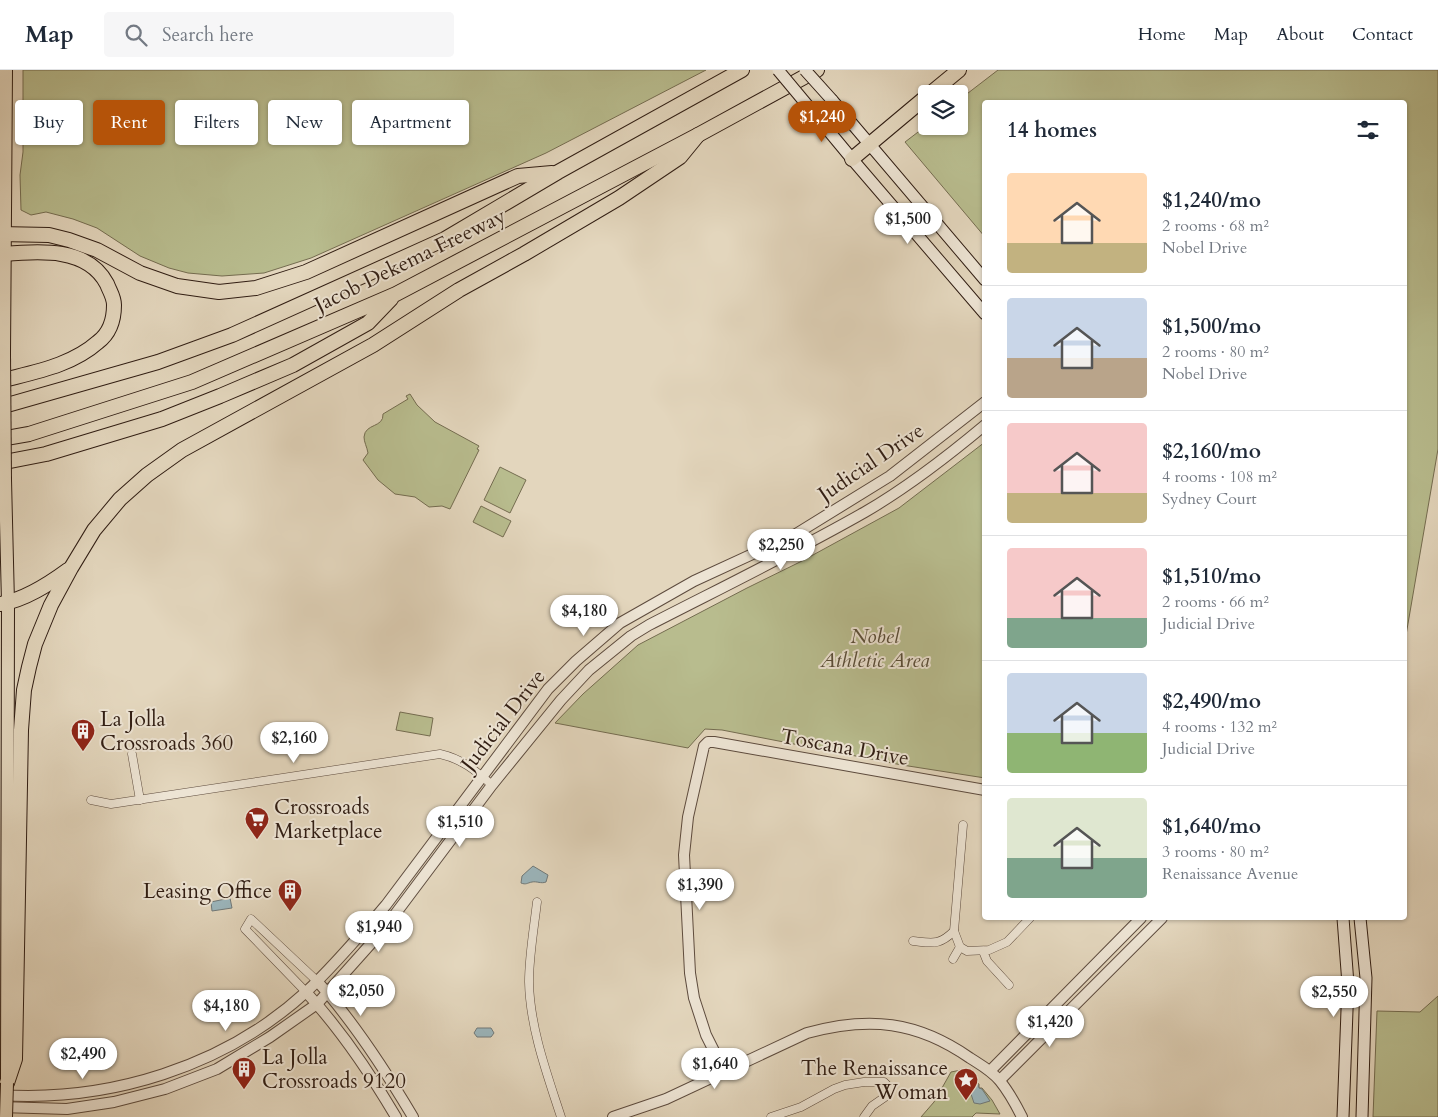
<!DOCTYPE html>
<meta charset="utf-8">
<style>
body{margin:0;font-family:Cardo,serif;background:#f6f6f7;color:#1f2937;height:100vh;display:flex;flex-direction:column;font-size:19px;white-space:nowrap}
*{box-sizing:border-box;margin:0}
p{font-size:16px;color:#747a83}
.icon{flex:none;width:28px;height:28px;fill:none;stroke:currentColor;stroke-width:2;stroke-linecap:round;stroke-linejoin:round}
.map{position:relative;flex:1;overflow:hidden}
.sheet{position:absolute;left:982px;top:30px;width:425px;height:820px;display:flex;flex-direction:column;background:#fff;border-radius:5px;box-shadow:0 1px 4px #0004}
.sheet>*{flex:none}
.guide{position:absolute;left:15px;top:30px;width:475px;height:45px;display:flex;gap:10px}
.controls{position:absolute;left:918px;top:15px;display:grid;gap:10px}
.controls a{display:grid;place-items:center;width:50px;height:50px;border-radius:5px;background:#fff;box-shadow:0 1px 4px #0004;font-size:25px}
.price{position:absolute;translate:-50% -42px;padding:0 11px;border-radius:18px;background:#fff;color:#222;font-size:16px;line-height:32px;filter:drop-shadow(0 1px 2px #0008)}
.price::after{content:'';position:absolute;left:50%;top:30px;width:15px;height:11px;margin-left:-8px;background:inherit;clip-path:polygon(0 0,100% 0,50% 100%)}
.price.on{background:#b45309;color:#fff}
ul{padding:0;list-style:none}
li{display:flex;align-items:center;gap:15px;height:125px;padding:0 25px}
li+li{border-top:1px solid #e0e1e3}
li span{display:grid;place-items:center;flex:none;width:140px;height:100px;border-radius:5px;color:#555}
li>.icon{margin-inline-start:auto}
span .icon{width:60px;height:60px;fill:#fffc;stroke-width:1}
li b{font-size:21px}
h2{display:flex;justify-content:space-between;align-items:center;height:60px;padding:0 25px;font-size:21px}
.pill{padding:0 18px;border-radius:5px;background:#fff;box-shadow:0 1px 4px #0004;font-size:18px;line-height:45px}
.pill.on{background:#b45309;color:#fff}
header{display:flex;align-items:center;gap:30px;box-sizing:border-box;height:70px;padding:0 25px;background:#fff;border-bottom:1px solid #e0e1e3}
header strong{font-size:24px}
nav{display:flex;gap:28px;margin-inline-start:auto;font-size:18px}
.search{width:350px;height:45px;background:#f6f6f7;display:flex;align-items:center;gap:12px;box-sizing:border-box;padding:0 18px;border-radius:5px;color:#747a83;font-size:19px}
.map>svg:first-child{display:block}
.green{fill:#b8bc8e;stroke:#746c50}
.water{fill:#9bb6bd;stroke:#707979}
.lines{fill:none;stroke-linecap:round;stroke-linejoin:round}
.minor-casing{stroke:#5d4b3e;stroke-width:9}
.tertiary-casing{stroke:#5d4b3e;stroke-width:12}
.secondary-casing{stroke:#301d13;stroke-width:13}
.primary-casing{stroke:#301d13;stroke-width:14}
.motorway-casing{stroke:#301d13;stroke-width:16}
.minor{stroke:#ede4d4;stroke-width:8}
.tertiary{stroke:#ede4d4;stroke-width:10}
.secondary{stroke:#ede4d4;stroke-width:11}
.primary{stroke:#e3d6bd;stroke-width:12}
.motorway{stroke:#e3d6bd;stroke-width:14}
.secondary-bridge-casing{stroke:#301d13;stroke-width:13;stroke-linecap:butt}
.primary-bridge-casing{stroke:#301d13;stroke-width:14;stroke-linecap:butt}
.secondary-bridge{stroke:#ede4d4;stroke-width:11}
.primary-bridge{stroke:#e3d6bd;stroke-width:12}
.labels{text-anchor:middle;stroke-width:4;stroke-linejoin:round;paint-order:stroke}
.street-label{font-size:21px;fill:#301d13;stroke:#ede4d4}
.park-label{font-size:21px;font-style:italic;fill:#594d38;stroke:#ede4d4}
.poi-label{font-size:21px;fill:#301d13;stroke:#ede4d4;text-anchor:start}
</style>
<header>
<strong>Map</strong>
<div class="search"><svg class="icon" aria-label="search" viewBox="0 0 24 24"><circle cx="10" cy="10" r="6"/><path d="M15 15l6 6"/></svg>Search here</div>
<nav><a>Home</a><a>Map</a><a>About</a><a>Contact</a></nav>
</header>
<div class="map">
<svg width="1438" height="1047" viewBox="0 0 1438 1047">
<rect width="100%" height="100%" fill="#e3d6bd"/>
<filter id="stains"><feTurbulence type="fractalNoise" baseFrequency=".004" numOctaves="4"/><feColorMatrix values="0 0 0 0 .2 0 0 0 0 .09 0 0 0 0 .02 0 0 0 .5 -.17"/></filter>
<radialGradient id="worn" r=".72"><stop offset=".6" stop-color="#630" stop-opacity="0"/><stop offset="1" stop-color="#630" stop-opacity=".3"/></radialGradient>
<g class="green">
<path d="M23 0H706L546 83 311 188 264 203 222 206 188 203 169 198 140 186 97 158 73 149 46 142 31 145 21 140 20 105 23 82Z"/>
<path d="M998 0H1438V379L1405 571V32H985V167L905 72 926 56H959V30Z"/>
<path d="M410 324 417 335 435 352 479 376 477 379 479 380 450 439 442 436 429 437 415 427 395 424 378 410 363 390 368 383C367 377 364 372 364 367 365 353 384 358 383 344L408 329 406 326Z"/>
<path d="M985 372V708L902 695 722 660 705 659 688 678 555 653 583 624 638 575 747 518 802 491 899 438Z"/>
<path d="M500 397 526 410 510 443 484 430Z"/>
<path d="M481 436 511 451 503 467 473 452Z"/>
<path d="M400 642 433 648 430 666 396 660Z"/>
<path d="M1438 926V1047H1373L1377 941 1420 942Z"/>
<path d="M961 1000 979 1014V1018H982L992 1030 1000 1044 976 1043 972 1047H921L934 1032 951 1002Z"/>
</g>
<g class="water">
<path d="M533 796 548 805 546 812C541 814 537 811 532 812 527 813 526 815 521 813L522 806Z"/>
<path d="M230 828 232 838 212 841 211 832Z"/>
<path d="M477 958H491L494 963 491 967H477L474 963Z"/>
<path d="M965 1007 978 1014 979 1018 982 1019 990 1031 980 1034 974 1033 971 1024 964 1022V1012Z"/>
</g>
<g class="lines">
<defs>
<g id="minor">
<path d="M132 684 140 730"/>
<path d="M91 730 111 734 440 684C462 689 475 700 492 715"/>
<path d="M963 755 954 861 960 877 967 881 989 880 1007 872 1030 848"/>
<path d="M537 832C534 858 529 886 529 912 530 958 547 1004 561 1047"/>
<path d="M913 871C932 873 939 876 954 861"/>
<path d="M983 881 987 891 1009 915"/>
<path d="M953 889 960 877"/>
<path d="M306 922 245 859 251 849 317 911"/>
<path d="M771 1047 801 1037 834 1019 845 1015 864 1012H884L891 1019 885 1027 872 1036 864 1047"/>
</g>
<g id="tertiary">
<path d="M317 911C354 952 385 1000 413 1047"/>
<path d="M306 922C341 960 370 1003 396 1047"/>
<path d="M724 1001 706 965 694 928 690 903 684 785 688 747 704 676 708 672H714L985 720"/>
<path d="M990 1001 1141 848"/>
<path d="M1000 1010 1162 848"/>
<path d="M0 1025C109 1032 224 997 306 922 333 897 361 864 386 835L548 619 576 591 620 553 694 511 796 464 890 406 985 332"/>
<path d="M0 1037 67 1039 114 1032 165 1019 217 999 270 967 317 934 384 859 492 715 561 630 589 600 631 566 649 555C721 518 795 482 865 442 908 417 948 386 985 355"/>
<path d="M613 1047 666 1029 807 963C869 946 917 951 970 988 981 995 992 1001 1000 1011 1009 1022 1016 1035 1022 1047"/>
</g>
<g id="secondary">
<path d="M832 30 985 210"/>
<path d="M813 42 852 89 985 244"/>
<path d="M1360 848 1366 908 1362 1047"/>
<path d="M1343 1047 1348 914 1343 848"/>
</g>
<g id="primary">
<path d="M4 284 6 0"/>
<path d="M5 410 8 533 7 1010"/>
</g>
<g id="motorway">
<path d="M930 24 959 0"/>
<path d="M852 89 926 27"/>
<path d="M0 164 49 165 69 170 97 180 140 203 177 216 219 222 256 218 306 202 518 106 552 103"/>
<path d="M0 311C34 302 71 296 98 272 110 263 114 250 114 235 114 227 110 222 107 214 88 177 39 181 4 184"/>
<path d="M0 337 158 292 232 265 445 169 558 102 742 0"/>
<path d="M0 369 29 364 192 312 396 224 698 65 817 0"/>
<path d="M0 393 46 384 162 349 220 326 293 295 368 253 391 229"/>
<path d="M0 534C25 530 49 514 68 500"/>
<path d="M7 1013 15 989 21 660 24 620 29 597 35 574 51 535 71 498 94 460 120 429 147 405 182 380 373 275 459 220 524 184 619 128 680 87 698 65"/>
</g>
</defs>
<use href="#minor" class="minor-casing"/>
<use href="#tertiary" class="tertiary-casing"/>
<use href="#secondary" class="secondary-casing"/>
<use href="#primary" class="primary-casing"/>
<use href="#motorway" class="motorway-casing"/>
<use href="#minor" class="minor"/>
<use href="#tertiary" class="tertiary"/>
<use href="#secondary" class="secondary"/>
<use href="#primary" class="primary"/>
<use href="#motorway" class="motorway"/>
<defs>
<g id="secondary-bridge">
<path d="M778 0 813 42"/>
<path d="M805 0 832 30"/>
</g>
<g id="primary-bridge">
<path d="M4 284 5 410"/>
<path d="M6 1047 7 1013"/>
</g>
</defs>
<use href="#secondary-bridge" class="secondary-bridge-casing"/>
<use href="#primary-bridge" class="primary-bridge-casing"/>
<use href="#secondary-bridge" class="secondary-bridge"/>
<use href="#primary-bridge" class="primary-bridge"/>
</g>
<defs>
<symbol id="building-pin" viewBox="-11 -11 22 30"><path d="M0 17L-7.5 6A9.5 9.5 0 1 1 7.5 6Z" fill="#8f2418" stroke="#ede4d4"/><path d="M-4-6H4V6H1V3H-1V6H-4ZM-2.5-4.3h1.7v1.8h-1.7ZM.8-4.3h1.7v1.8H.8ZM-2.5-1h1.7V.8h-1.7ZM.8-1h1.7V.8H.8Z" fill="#fff"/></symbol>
<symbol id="supermarket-pin" viewBox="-11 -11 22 30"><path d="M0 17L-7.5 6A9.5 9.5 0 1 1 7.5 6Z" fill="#8f2418" stroke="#ede4d4"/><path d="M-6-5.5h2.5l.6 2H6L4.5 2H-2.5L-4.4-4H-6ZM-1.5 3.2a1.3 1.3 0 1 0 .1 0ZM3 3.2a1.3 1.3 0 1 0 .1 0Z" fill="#fff"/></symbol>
<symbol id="sight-pin" viewBox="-11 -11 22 30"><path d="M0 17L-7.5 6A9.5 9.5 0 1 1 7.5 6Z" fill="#8f2418" stroke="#ede4d4"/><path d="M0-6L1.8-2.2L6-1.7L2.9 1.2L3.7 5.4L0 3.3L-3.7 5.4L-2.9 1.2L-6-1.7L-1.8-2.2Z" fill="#fff"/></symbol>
</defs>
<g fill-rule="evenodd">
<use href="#building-pin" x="69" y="647" width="28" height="38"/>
<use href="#supermarket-pin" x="243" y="735" width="28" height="38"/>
<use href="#building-pin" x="276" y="807" width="28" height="38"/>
<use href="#building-pin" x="230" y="985" width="28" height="38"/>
<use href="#sight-pin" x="952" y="996" width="28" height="38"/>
</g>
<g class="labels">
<g class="street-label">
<text transform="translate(410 190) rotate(-26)" y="7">Jacob Dekema Freeway</text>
<text transform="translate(871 392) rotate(-34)" y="7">Judicial Drive</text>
<text transform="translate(503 650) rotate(-52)" y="7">Judicial Drive</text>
<text transform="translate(845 677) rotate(10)" y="7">Toscana Drive</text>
</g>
<g class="park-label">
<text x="875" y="573">Nobel<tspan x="875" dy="24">Athletic Area</tspan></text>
</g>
<g class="poi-label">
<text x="100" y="656">La Jolla<tspan x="100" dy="24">Crossroads 360</tspan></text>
<text x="274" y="744">Crossroads<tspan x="274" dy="24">Marketplace</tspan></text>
<text x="272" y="828" text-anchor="end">Leasing Office</text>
<text x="262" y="994">La Jolla<tspan x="262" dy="24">Crossroads 9120</tspan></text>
<text x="948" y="1005" text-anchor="end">The Renaissance<tspan x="948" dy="24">Woman</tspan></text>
</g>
</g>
<rect width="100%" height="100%" filter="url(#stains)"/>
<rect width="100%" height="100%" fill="url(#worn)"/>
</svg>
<div class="controls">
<a><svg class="icon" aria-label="layers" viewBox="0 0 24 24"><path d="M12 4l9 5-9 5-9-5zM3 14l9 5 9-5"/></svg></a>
</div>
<b class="price on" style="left:822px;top:73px">$1,240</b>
<b class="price" style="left:908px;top:175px">$1,500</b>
<b class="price" style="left:781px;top:501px">$2,250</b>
<b class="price" style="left:584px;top:567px">$4,180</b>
<b class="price" style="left:294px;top:694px">$2,160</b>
<b class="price" style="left:460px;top:778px">$1,510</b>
<b class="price" style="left:700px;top:841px">$1,390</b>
<b class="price" style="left:379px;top:883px">$1,940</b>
<b class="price" style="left:361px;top:947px">$2,050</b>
<b class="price" style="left:1334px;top:948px">$2,550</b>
<b class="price" style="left:226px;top:962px">$4,180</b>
<b class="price" style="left:1050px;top:978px">$1,420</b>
<b class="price" style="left:83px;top:1010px">$2,490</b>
<b class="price" style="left:715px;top:1020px">$1,640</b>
<div class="guide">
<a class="pill">Buy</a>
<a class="pill on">Rent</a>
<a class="pill">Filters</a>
<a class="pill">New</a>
<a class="pill">Apartment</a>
</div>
<section class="sheet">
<h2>14 homes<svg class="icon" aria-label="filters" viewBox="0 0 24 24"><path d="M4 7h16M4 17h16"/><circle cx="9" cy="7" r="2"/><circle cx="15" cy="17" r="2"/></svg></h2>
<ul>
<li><span style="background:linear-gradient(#ffd9b3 70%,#c2b280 0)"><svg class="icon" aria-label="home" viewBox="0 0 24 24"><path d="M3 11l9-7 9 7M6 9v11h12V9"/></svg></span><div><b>$1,240/mo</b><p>2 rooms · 68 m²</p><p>Nobel Drive</p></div></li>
<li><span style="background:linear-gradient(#c9d6e8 60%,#b9a48a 0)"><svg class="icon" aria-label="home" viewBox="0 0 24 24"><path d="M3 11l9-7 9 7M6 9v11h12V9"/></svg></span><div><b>$1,500/mo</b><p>2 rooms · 80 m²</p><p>Nobel Drive</p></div></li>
<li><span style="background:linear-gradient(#f6c9c9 70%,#c2b280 0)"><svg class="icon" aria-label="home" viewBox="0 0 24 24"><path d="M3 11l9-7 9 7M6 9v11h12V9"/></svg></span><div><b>$2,160/mo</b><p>4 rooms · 108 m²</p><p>Sydney Court</p></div></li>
<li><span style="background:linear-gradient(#f6c9c9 70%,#7fa58c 0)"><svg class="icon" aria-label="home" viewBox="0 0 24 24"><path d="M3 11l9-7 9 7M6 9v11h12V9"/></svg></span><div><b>$1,510/mo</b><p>2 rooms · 66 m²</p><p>Judicial Drive</p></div></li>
<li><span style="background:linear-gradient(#c9d6e8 60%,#8fb573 0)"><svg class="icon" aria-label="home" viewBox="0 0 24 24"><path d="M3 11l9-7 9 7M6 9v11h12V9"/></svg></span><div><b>$2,490/mo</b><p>4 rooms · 132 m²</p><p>Judicial Drive</p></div></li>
<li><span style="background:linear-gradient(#dfe7d0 60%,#7fa58c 0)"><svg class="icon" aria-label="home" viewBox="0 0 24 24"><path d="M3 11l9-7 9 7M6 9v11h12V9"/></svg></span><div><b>$1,640/mo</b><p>3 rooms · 80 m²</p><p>Renaissance Avenue</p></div></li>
</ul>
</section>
</div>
